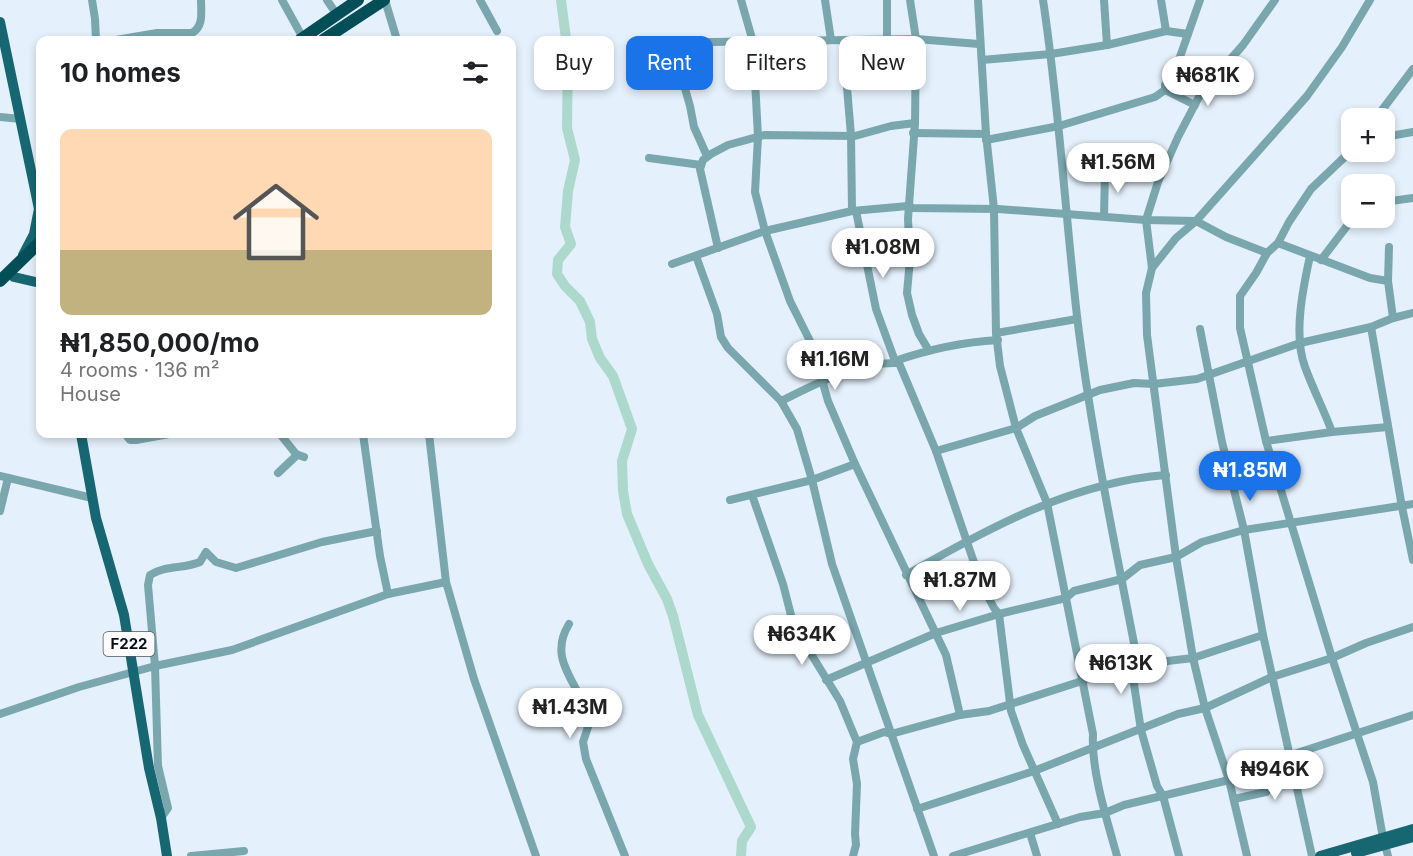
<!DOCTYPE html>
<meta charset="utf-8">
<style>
body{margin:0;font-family:Inter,sans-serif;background:#f6f6f6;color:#202124;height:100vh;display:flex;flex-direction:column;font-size:22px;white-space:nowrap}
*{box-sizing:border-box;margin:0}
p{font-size:20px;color:#757577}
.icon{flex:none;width:33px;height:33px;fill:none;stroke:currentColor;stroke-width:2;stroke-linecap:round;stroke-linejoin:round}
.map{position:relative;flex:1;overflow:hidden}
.side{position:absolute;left:36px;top:36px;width:480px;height:402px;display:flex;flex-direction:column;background:#fff;border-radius:12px;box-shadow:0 3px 9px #0003}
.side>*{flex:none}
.top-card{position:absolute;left:534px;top:36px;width:570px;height:54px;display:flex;gap:12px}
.buttons{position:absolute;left:1341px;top:108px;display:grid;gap:12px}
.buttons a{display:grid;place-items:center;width:54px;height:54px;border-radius:12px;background:#fff;box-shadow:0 3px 9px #0003;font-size:30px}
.price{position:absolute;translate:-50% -51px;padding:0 14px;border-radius:21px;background:#fff;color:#222;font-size:20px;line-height:39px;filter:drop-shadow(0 2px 3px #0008)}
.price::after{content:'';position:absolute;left:50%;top:36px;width:18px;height:14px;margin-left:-9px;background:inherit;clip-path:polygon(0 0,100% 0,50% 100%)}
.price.on{background:#1a73e8;color:#fff}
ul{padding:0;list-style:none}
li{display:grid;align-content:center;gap:12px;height:318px;padding:0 24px}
li span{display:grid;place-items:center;height:186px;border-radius:12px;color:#555}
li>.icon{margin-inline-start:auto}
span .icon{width:108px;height:108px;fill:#fffc;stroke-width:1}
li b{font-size:26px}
h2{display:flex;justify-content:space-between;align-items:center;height:72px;padding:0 24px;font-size:26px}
.tag{padding:0 21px;border-radius:12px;background:#fff;box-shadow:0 3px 9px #0003;font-size:21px;line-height:54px}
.tag.on{background:#1a73e8;color:#fff}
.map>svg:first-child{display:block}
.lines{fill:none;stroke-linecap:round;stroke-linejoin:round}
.river{stroke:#add9cc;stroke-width:10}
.minor{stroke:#7aa6ae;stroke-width:8}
.major{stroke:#176772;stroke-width:10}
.highway{stroke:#044e58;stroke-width:12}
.labels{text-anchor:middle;stroke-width:4.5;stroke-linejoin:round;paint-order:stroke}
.shield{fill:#fcfcfc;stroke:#4f565c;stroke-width:1.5}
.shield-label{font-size:15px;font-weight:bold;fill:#050f17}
</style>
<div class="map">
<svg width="1413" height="856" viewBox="0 0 1413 856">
<rect width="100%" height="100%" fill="#e4f0fb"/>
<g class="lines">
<path class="river" d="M561 0 568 54 567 128 575 160 568 191 565 227 571 244 558 260 557 274 565 286 580 301 590 322 592 339 600 358 613 376 632 429 622 461 623 491 627 514 648 564 667 599 673 616 698 715 751 827 742 841 741 856"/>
<g class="minor">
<path d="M92 0 95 19 96 40"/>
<path d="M282 0 303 38"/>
<path d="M327 0 337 15"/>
<path d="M385 0 397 40"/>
<path d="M480 0 497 31"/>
<path d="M741 0 753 42 758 137 755 192 765 231 790 301 812 345 828 401 855 464 946 655 960 715"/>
<path d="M825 0 831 40"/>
<path d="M887 0V40"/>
<path d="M910 0 916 39 915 123 908 219 910 259 907 293 912 315 919 334 928 349"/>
<path d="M978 0 986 134 994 209 996 333 1000 366 1016 428 1047 503 1093 734C1091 771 1107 820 1117 856"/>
<path d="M1043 0C1059 105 1065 211 1077 316 1091 433 1116 549 1138 664L1133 678 1141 730 1157 786 1163 796 1179 856"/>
<path d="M1104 0 1107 45"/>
<path d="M1161 0 1166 31"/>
<path d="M116 40 157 33H192C204 26 201 12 201 0"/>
<path d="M843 40 851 135 852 211"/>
<path d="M641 43 916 39 979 44"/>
<path d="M676 43 682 78 690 106 694 127 707 156"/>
<path d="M982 60 1051 54 1107 45 1166 31 1188 34"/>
<path d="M1165 90 1195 105"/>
<path d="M0 117 21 119"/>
<path d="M1376 118 1413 69"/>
<path d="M913 133 986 134"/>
<path d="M1384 137 1413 132"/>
<path d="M986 140 1059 126 1155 97 1165 90V85L1175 71 1200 0"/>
<path d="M1352 150 1311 189 1289 222 1278 243 1267 253 1256 273 1240 296V328L1266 441 1332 658 1373 782 1383 838"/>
<path d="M649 158 701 165"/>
<path d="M1384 202 1413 198"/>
<path d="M856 211 876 309 895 361 899 363 936 451 981 583 994 608 999 614 1011 711 1023 745 1058 824"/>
<path d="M1104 216 1105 172"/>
<path d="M1278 243 1370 278 1388 281 1393 318"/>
<path d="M718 248 700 169 703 160 711 154 728 145 764 135 855 136 891 126 915 123"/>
<path d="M696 256 717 314 721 337 728 348 781 401 797 429 812 480 832 564 934 856"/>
<path d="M1310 256C1303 288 1293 335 1305 367 1313 389 1324 410 1332 432"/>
<path d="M1321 260 1353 218"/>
<path d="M672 264 765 231 852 211 908 206 913 208 998 209 1146 220 1196 221 1226 237 1267 253"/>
<path d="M1152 268 1176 238 1196 221 1307 96 1342 47 1370 0"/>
<path d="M1388 281 1389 247"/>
<path d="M1371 327 1402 507 1413 560"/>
<path d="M1200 329 1222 442 1244 530 1263 635 1312 856"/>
<path d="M996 333 1077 319"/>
<path d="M895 361C930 349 962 342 998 340"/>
<path d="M781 401C816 384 858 361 899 363"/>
<path d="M125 434 130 440H136L169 434"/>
<path d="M280 434 296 454 304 457"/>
<path d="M363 434 380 556 388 594"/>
<path d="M429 434 446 582 474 679 536 856"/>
<path d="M1266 441 1332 432 1388 427"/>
<path d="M936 451 1016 428 1035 416 1100 390 1134 383 1154 384 1197 379 1300 343 1371 327 1393 318 1413 313"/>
<path d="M278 473 297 455"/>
<path d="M0 476 92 498"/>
<path d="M752 495 783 584 792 619 800 636 840 701 857 742 853 759 857 784 855 834 856 845 853 856"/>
<path d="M730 500 812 480 855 464"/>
<path d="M0 511 8 478"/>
<path d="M906 575C987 529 1072 482 1166 475"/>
<path d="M569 624C547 660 578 682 588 715L589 724 583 742 586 759 625 856"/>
<path d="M826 680 936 633 999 614 1066 598 1074 591 1122 579 1140 565 1176 557 1202 542 1244 530 1413 504"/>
<path d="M0 714 79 687 155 666 232 650 388 594 446 582"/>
<path d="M857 742 884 732 891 734 960 715 989 711 1082 681 1108 668 1193 658 1263 635"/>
<path d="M1234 799 1266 792 1258 768"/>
<path d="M917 809 1034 771 1178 714 1205 708 1272 677 1332 658 1366 643 1413 627"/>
<path d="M161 818 168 808 158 766 155 666 148 585 150 575C165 565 184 569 200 562L206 552 216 562 236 568 322 542 377 531"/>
<path d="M1030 833 1037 856"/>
<path d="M1385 845 1388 856"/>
<path d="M191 856 244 851"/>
<path d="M953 856 1080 817 1105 813 1124 805 1229 780 1291 755 1413 715"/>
<path d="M1247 856 1229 780 1205 708 1193 658 1176 557 1147 335 1146 293 1152 268 1146 220 1158 182 1178 137 1201 93 1243 45 1275 0"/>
</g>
<g class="major">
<path d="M0 22 39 209 34 234 23 255"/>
<path d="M14 277 40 283"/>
<path d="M81 434 96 518 124 615 149 768 161 818 167 856"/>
<path d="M1356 853 1413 837"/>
<path d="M1320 856 1413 829"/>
</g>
<g class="highway">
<path d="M300 40 358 0"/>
<path d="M323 40 384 0"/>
<path d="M0 281 40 242"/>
</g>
</g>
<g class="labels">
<rect class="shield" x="103.5" y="632" width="51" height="24" rx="4.5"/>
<g class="shield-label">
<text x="129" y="649">F222</text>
</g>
</g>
</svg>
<div class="buttons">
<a>+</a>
<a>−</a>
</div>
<b class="price" style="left:1208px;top:107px">₦681K</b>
<b class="price" style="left:1118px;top:194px">₦1.56M</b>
<b class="price" style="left:883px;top:279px">₦1.08M</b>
<b class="price" style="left:835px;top:391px">₦1.16M</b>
<b class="price on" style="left:1250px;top:502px">₦1.85M</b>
<b class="price" style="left:960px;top:612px">₦1.87M</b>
<b class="price" style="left:802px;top:666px">₦634K</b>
<b class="price" style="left:1121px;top:695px">₦613K</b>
<b class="price" style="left:570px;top:739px">₦1.43M</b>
<b class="price" style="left:1275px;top:801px">₦946K</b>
<div class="top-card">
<a class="tag">Buy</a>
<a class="tag on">Rent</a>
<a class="tag">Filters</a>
<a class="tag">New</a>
</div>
<section class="side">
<h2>10 homes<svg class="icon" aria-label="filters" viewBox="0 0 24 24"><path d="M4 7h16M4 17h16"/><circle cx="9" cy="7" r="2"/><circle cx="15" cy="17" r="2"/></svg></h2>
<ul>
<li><span style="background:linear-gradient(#ffd9b3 65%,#c2b280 0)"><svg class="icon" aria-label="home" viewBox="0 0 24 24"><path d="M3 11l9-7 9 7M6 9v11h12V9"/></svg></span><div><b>₦1,850,000/mo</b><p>4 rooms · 136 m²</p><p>House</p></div></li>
</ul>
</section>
</div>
